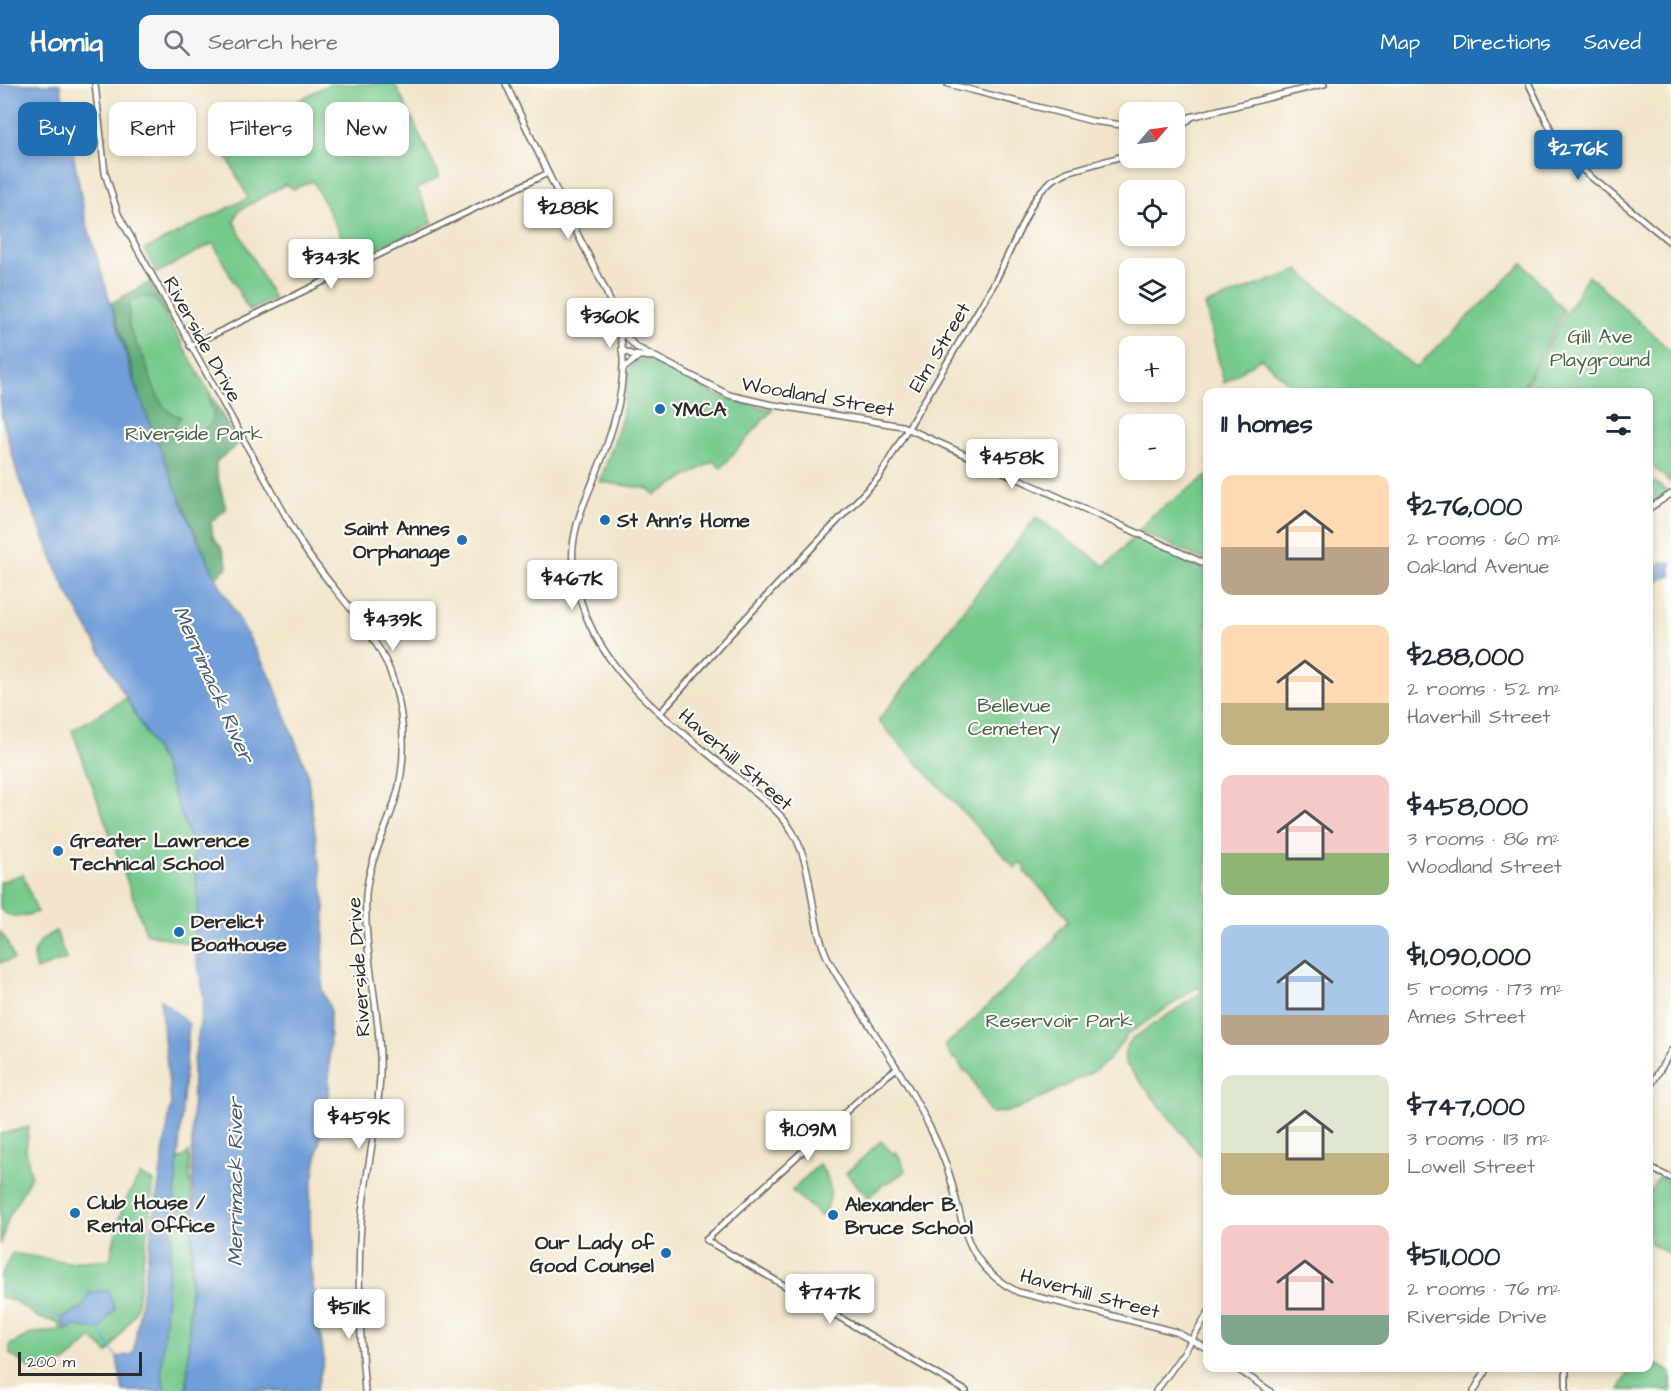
<!DOCTYPE html>
<meta charset="utf-8">
<style>
body{margin:0;font-family:"Architects Daughter",sans-serif;background:#f6f6f7;color:#1f2937;height:100vh;display:flex;flex-direction:column;font-size:22px;white-space:nowrap}
*{box-sizing:border-box;margin:0}
p{font-size:20px;color:#747a83}
.icon{flex:none;width:33px;height:33px;fill:none;stroke:currentColor;stroke-width:2;stroke-linecap:round;stroke-linejoin:round}
.map{position:relative;flex:1;overflow:hidden}
.panel{position:absolute;left:1203px;top:304px;width:450px;height:984px;display:flex;flex-direction:column;background:#fff;border-radius:12px;box-shadow:0 3px 9px #0003}
.panel>*{flex:none}
.hud{position:absolute;left:18px;top:18px;width:570px;height:54px;display:flex;gap:12px}
.needle{width:39px;rotate:61deg}
.tools{position:absolute;left:1119px;top:18px;display:grid;gap:12px}
.tools a{display:grid;place-items:center;width:66px;height:66px;border-radius:12px;background:#fff;box-shadow:0 3px 9px #0003;font-size:30px}
.scale{position:absolute;left:18px;bottom:15px;width:124px;box-sizing:border-box;padding-left:6px;border:3px solid #2b2b2b;border-top:0;font-size:16px;line-height:21px;white-space:nowrap;color:#2b2b2b;-webkit-text-stroke:4px #fdfcf7;paint-order:stroke}
.price{position:absolute;translate:-50% -51px;padding:0 14px;border-radius:6px;background:#fff;color:#222;font-size:20px;line-height:39px;filter:drop-shadow(0 2px 3px #0008)}
.price::after{content:'';position:absolute;left:50%;top:36px;width:18px;height:14px;margin-left:-9px;background:inherit;clip-path:polygon(0 0,100% 0,50% 100%)}
.price.on{background:#1f6fb2;color:#fff}
ul{padding:0;list-style:none}
li{display:flex;align-items:center;gap:18px;height:150px;padding:0 18px}
li span{display:grid;place-items:center;flex:none;width:168px;height:120px;border-radius:12px;color:#555}
li>.icon{margin-inline-start:auto}
span .icon{width:72px;height:72px;fill:#fffc;stroke-width:1}
li b{font-size:26px}
h2{display:flex;justify-content:space-between;align-items:center;height:72px;padding:0 18px;font-size:26px}
.chip{padding:0 21px;border-radius:12px;background:#fff;box-shadow:0 3px 9px #0003;font-size:21px;line-height:54px}
.chip.on{background:#1f6fb2;color:#fff}
header{display:flex;align-items:center;gap:36px;box-sizing:border-box;height:84px;padding:0 30px;background:#1f6fb2;color:#fff}
header strong{font-size:28px}
nav{display:flex;gap:33px;margin-inline-start:auto;font-size:21px}
.search{width:420px;height:54px;background:#f6f6f7;display:flex;align-items:center;gap:15px;box-sizing:border-box;padding:0 21px;border-radius:12px;color:#747a83;font-size:22px}
.map>svg:first-child{display:block}
.green{fill:#75c98c;stroke:#507a5c;stroke-width:1.5}
.forest{fill:#60ad78;stroke:#466c52;stroke-width:1.5}
.water{fill:#6f9ed8;stroke:#4d6482;stroke-width:1.5}
.lines{fill:none;stroke-linecap:round;stroke-linejoin:round}
.stream{stroke:#6f9ed8;stroke-width:1.5}
.tertiary-casing{stroke:#716c63;stroke-width:8}
.secondary-casing{stroke:#716c63;stroke-width:8}
.primary-casing{stroke:#716c63;stroke-width:8}
.tertiary{stroke:#fff;stroke-width:4.5}
.secondary{stroke:#fff;stroke-width:5}
.primary{stroke:#fff;stroke-width:5}
.poi-dot{fill:#1f6fb2;stroke:#fdfcf7;stroke-width:2}
.labels{text-anchor:middle;stroke-width:4.5;stroke-linejoin:round;paint-order:stroke}
.park-label{font-size:20px;fill:#45624d;stroke:#fdfcf7}
.street-label{font-size:20px;fill:#2b2b2b;stroke:#fdfcf7}
.poi-label{font-size:20px;font-weight:bold;fill:#2b2b2b;stroke:#fdfcf7;text-anchor:start}
.water-label{font-size:21px;font-style:italic;fill:#465970;stroke:#fdfcf7}
</style>
<header>
<strong>Homiq</strong>
<div class="search"><svg class="icon" aria-label="search" viewBox="0 0 24 24"><circle cx="10" cy="10" r="6"/><path d="M15 15l6 6"/></svg>Search here</div>
<nav><a>Map</a><a>Directions</a><a>Saved</a></nav>
</header>
<div class="map">
<svg width="1671" height="1307" viewBox="0 0 1671 1307">
<rect width="100%" height="100%" fill="#fdfcf7"/>
<filter id="ink" filterUnits="userSpaceOnUse"><feTurbulence type="fractalNoise" baseFrequency=".0167" numOctaves="2"/><feDisplacementMap in="SourceGraphic" scale="12" xChannelSelector="R" yChannelSelector="G"/><feConvolveMatrix kernelMatrix="1 2 1 2 8 2 1 2 1" color-interpolation-filters="sRGB"/></filter>
<filter id="wash" filterUnits="userSpaceOnUse"><feTurbulence type="fractalNoise" baseFrequency=".008" numOctaves="4" result="noise"/><feDisplacementMap in="SourceGraphic" scale="24" xChannelSelector="R" yChannelSelector="G"/><feGaussianBlur stdDeviation="1.35" result="paint"/><feColorMatrix in="noise" values="0 0 0 0 0 0 0 0 0 0 0 0 0 0 0 0 0 1.4 0 .05"/><feComposite in="paint" operator="in"/></filter>
<g filter="url(#wash)">
<rect width="100%" height="100%" fill="#f2e5cb"/>
<g class="green">
<path d="M329 0H395L440 93 417 105 433 139 354 177 313 97 293 105 286 100 238 127 234 138 274 215 249 227 213 159 157 189 144 166 248 114 220 59Z"/>
<path d="M1523 179 1564 227 1519 309H1299L1261 274 1224 299 1205 221 1298 186 1416 284Z"/>
<path d="M1588 191 1671 267V399L1649 379 1648 309H1521Z"/>
<path d="M148 199 238 360 182 396 139 310 111 219Z"/>
<path d="M642 275C665 278 685 294 705 305 727 316 749 321 773 325L721 384 713 377 655 411 649 405 600 398 622 334 629 287 635 277Z"/>
<path d="M1207 392V477L1139 447 1151 432Z"/>
<path d="M1648 396 1656 399 1669 409 1648 422Z"/>
<path d="M1036 433 1105 482 1134 453 1207 486V1075L1198 1069 1125 979C1123 968 1126 962 1133 954L1202 908 1198 903 1128 950 1108 976 1094 987 1025 1022 1007 1028 990 1029 968 987 964 988 956 974 953 975 945 961 961 948 1057 853 1055 851 1068 837 1065 830 1025 788 1026 784 1020 779 1015 784 878 637Z"/>
<path d="M126 614 162 678 193 763 198 818 194 861 146 849 72 646Z"/>
<path d="M23 790 37 828C24 833 11 836 0 825V798Z"/>
<path d="M56 847 66 875 36 886C29 866 39 855 56 847Z"/>
<path d="M0 848 6 856 14 875 0 879Z"/>
<path d="M29 1043 26 1066 31 1092 8 1135 0 1161V1050Z"/>
<path d="M881 1057 893 1070 896 1067 906 1087 888 1099 886 1098 868 1114 846 1089Z"/>
<path d="M189 1068 192 1124 187 1307H129L163 1089Z"/>
<path d="M819 1080C832 1097 835 1115 821 1132L792 1107Z"/>
<path d="M140 1091 154 1098 136 1227 108 1269 91 1254 66 1278 38 1290 10 1270V1261L32 1249 61 1247 58 1238 39 1234 13 1216 0 1213V1193L12 1169 68 1178 110 1175 122 1123Z"/>
<path d="M1659 1092 1671 1099V1171L1649 1158V1110Z"/>
<path d="M1649 1276 1671 1289V1307L1619 1306 1631 1284H1648Z"/>
</g>
<path class="forest" d="M150 198 169 231 165 230C156 213 149 208 130 217 129 225 128 232 129 241 131 252 139 264 144 275 152 294 156 328 181 333L175 342 179 353 183 355 209 342 214 332 209 319V308L238 360 216 378V387L226 425 211 438 213 453 222 465 228 482 216 494 177 408 140 315 130 276 111 219Z"/>
<g class="water">
<path d="M0 0H60L85 133 135 302 187 432 212 486 272 596 307 688 325 823 322 906 330 925 329 1005 310 1112V1181L324 1275 316 1307H187L194 1124 192 1070 193 983 204 914 194 861 198 818 193 763 162 678 65 504 18 392 0 325Z"/>
<path d="M1663 478 1671 479V492L1660 495 1649 509V486L1655 481Z"/>
<path d="M160 915 189 940 161 1285 165 1307H123L117 1273 133 1270 171 1020Z"/>
<path d="M108 1206 115 1225 99 1246 77 1242 65 1246 62 1234 83 1223 89 1209Z"/>
</g>
<g class="lines">
<g class="stream">
<path d="M0 1201 41 1227 62 1234"/>
<path d="M99 1246 117 1273"/>
</g>
</g>
</g>
<g filter="url(#ink)">
<g class="lines">
<defs>
<g id="tertiary">
<path d="M1529 0 1562 69 1671 159"/>
<path d="M1174 49 1192 33"/>
<path d="M190 262 548 89"/>
<path d="M661 628 726 555 879 393 995 198 1032 120 1040 108 1052 96 1067 88 1130 70"/>
<path d="M897 984 875 1001 706 1156 966 1307"/>
<path d="M1648 1083 1671 1094"/>
<path d="M1566 1284V1307"/>
</g>
<g id="secondary">
<path d="M95 0 105 89 118 130 302 461C329 504 381 550 394 599 404 633 406 668 399 702 391 739 369 772 366 811 363 871 382 931 380 991 378 1041 365 1090 361 1140 357 1195 360 1252 365 1307"/>
<path d="M506 0C528 48 552 97 575 145 595 186 622 228 623 275 624 315 610 354 596 390 586 414 575 438 573 463 571 482 576 501 581 518 606 598 682 646 742 698 759 712 781 728 792 747 814 783 809 829 825 868 833 889 849 909 861 928 885 965 910 1002 929 1042 938 1060 947 1080 952 1100 965 1149 969 1184 1018 1208L1176 1248 1208 1265"/>
<path d="M621 247 636 263 729 311 768 320 902 342 1208 481"/>
<path d="M622 266 633 271 652 273"/>
<path d="M623 285 639 272"/>
<path d="M1648 425 1671 410"/>
<path d="M1236 1284 1270 1307"/>
<path d="M1156 1307 1185 1267 1208 1229"/>
</g>
<g id="primary">
<path d="M948 0 1092 37 1130 42"/>
<path d="M1174 37 1324 0"/>
<path d="M1648 1006 1671 967"/>
<path d="M1474 1307 1487 1284"/>
</g>
</defs>
<use href="#tertiary" class="tertiary-casing"/>
<use href="#secondary" class="secondary-casing"/>
<use href="#primary" class="primary-casing"/>
<use href="#tertiary" class="tertiary"/>
<use href="#secondary" class="secondary"/>
<use href="#primary" class="primary"/>
</g>
</g>
<g class="poi-dot">
<circle cx="660" cy="325" r="6"/>
<circle cx="605" cy="436" r="6"/>
<circle cx="462" cy="456" r="6"/>
<circle cx="58" cy="767" r="6"/>
<circle cx="179" cy="848" r="6"/>
<circle cx="75" cy="1129" r="6"/>
<circle cx="833" cy="1131" r="6"/>
<circle cx="666" cy="1169" r="6"/>
</g>
<g class="labels">
<g class="park-label">
<text x="1600" y="259">Gill Ave<tspan x="1600" dy="23">Playground</tspan></text>
<text x="194" y="356">Riverside Park</text>
<text x="1014" y="628">Bellevue<tspan x="1014" dy="23">Cemetery</tspan></text>
<text x="1059" y="943">Reservoir Park</text>
</g>
<g class="street-label">
<text transform="translate(203 255) rotate(61)" y="7">Riverside Drive</text>
<text transform="translate(939 263) rotate(-59)" y="7">Elm Street</text>
<text transform="translate(818 312) rotate(10)" y="7">Woodland Street</text>
<text transform="translate(736 675) rotate(41)" y="7">Haverhill Street</text>
<text transform="translate(358 883) rotate(-94)" y="7">Riverside Drive</text>
<text transform="translate(1090 1209) rotate(15)" y="7">Haverhill Street</text>
</g>
<g class="poi-label">
<text x="672" y="332">YMCA</text>
<text x="617" y="443">St Ann's Home</text>
<text x="450" y="451" text-anchor="end">Saint Annes<tspan x="450" dy="23">Orphanage</tspan></text>
<text x="70" y="763">Greater Lawrence<tspan x="70" dy="23">Technical School</tspan></text>
<text x="191" y="844">Derelict<tspan x="191" dy="23">Boathouse</tspan></text>
<text x="87" y="1125">Club House /<tspan x="87" dy="23">Rental Office</tspan></text>
<text x="845" y="1127">Alexander B.<tspan x="845" dy="23">Bruce School</tspan></text>
<text x="654" y="1165" text-anchor="end">Our Lady of<tspan x="654" dy="23">Good Counsel</tspan></text>
</g>
<g class="water-label">
<text transform="translate(214 600) rotate(66)" y="7">Merrimack River</text>
<text transform="translate(235 1098) rotate(-90)" y="7">Merrimack River</text>
</g>
</g>
</svg>
<div class="tools">
<a><svg class="needle" viewBox="-14 -14 28 28"><path d="M0-13l5 13h-10z" fill="#e53935"/><path d="M0 13l5-13h-10z" fill="#747a83"/></svg></a>
<a><svg class="icon" aria-label="locate" viewBox="0 0 24 24"><circle cx="12" cy="12" r="6"/><path d="M12 2v4M12 18v4M2 12h4M18 12h4"/></svg></a>
<a><svg class="icon" aria-label="layers" viewBox="0 0 24 24"><path d="M12 4l9 5-9 5-9-5zM3 14l9 5 9-5"/></svg></a>
<a>+</a>
<a>−</a>
</div>
<div class="scale">200 m</div>
<b class="price on" style="left:1578px;top:97px">$276K</b>
<b class="price" style="left:568px;top:156px">$288K</b>
<b class="price" style="left:331px;top:206px">$343K</b>
<b class="price" style="left:610px;top:265px">$360K</b>
<b class="price" style="left:1012px;top:406px">$458K</b>
<b class="price" style="left:572px;top:527px">$467K</b>
<b class="price" style="left:393px;top:568px">$439K</b>
<b class="price" style="left:359px;top:1066px">$459K</b>
<b class="price" style="left:808px;top:1078px">$1.09M</b>
<b class="price" style="left:830px;top:1241px">$747K</b>
<b class="price" style="left:349px;top:1256px">$511K</b>
<div class="hud">
<a class="chip on">Buy</a>
<a class="chip">Rent</a>
<a class="chip">Filters</a>
<a class="chip">New</a>
</div>
<section class="panel">
<h2>11 homes<svg class="icon" aria-label="filters" viewBox="0 0 24 24"><path d="M4 7h16M4 17h16"/><circle cx="9" cy="7" r="2"/><circle cx="15" cy="17" r="2"/></svg></h2>
<ul>
<li><span style="background:linear-gradient(#ffd9b3 60%,#b9a48a 0)"><svg class="icon" aria-label="home" viewBox="0 0 24 24"><path d="M3 11l9-7 9 7M6 9v11h12V9"/></svg></span><div><b>$276,000</b><p>2 rooms · 60 m²</p><p>Oakland Avenue</p></div></li>
<li><span style="background:linear-gradient(#ffd9b3 65%,#c2b280 0)"><svg class="icon" aria-label="home" viewBox="0 0 24 24"><path d="M3 11l9-7 9 7M6 9v11h12V9"/></svg></span><div><b>$288,000</b><p>2 rooms · 52 m²</p><p>Haverhill Street</p></div></li>
<li><span style="background:linear-gradient(#f6c9c9 65%,#8fb573 0)"><svg class="icon" aria-label="home" viewBox="0 0 24 24"><path d="M3 11l9-7 9 7M6 9v11h12V9"/></svg></span><div><b>$458,000</b><p>3 rooms · 86 m²</p><p>Woodland Street</p></div></li>
<li><span style="background:linear-gradient(#a9c7e8 75%,#b9a48a 0)"><svg class="icon" aria-label="home" viewBox="0 0 24 24"><path d="M3 11l9-7 9 7M6 9v11h12V9"/></svg></span><div><b>$1,090,000</b><p>5 rooms · 173 m²</p><p>Ames Street</p></div></li>
<li><span style="background:linear-gradient(#dfe7d0 65%,#c2b280 0)"><svg class="icon" aria-label="home" viewBox="0 0 24 24"><path d="M3 11l9-7 9 7M6 9v11h12V9"/></svg></span><div><b>$747,000</b><p>3 rooms · 113 m²</p><p>Lowell Street</p></div></li>
<li><span style="background:linear-gradient(#f6c9c9 75%,#7fa58c 0)"><svg class="icon" aria-label="home" viewBox="0 0 24 24"><path d="M3 11l9-7 9 7M6 9v11h12V9"/></svg></span><div><b>$511,000</b><p>2 rooms · 76 m²</p><p>Riverside Drive</p></div></li>
</ul>
</section>
</div>
